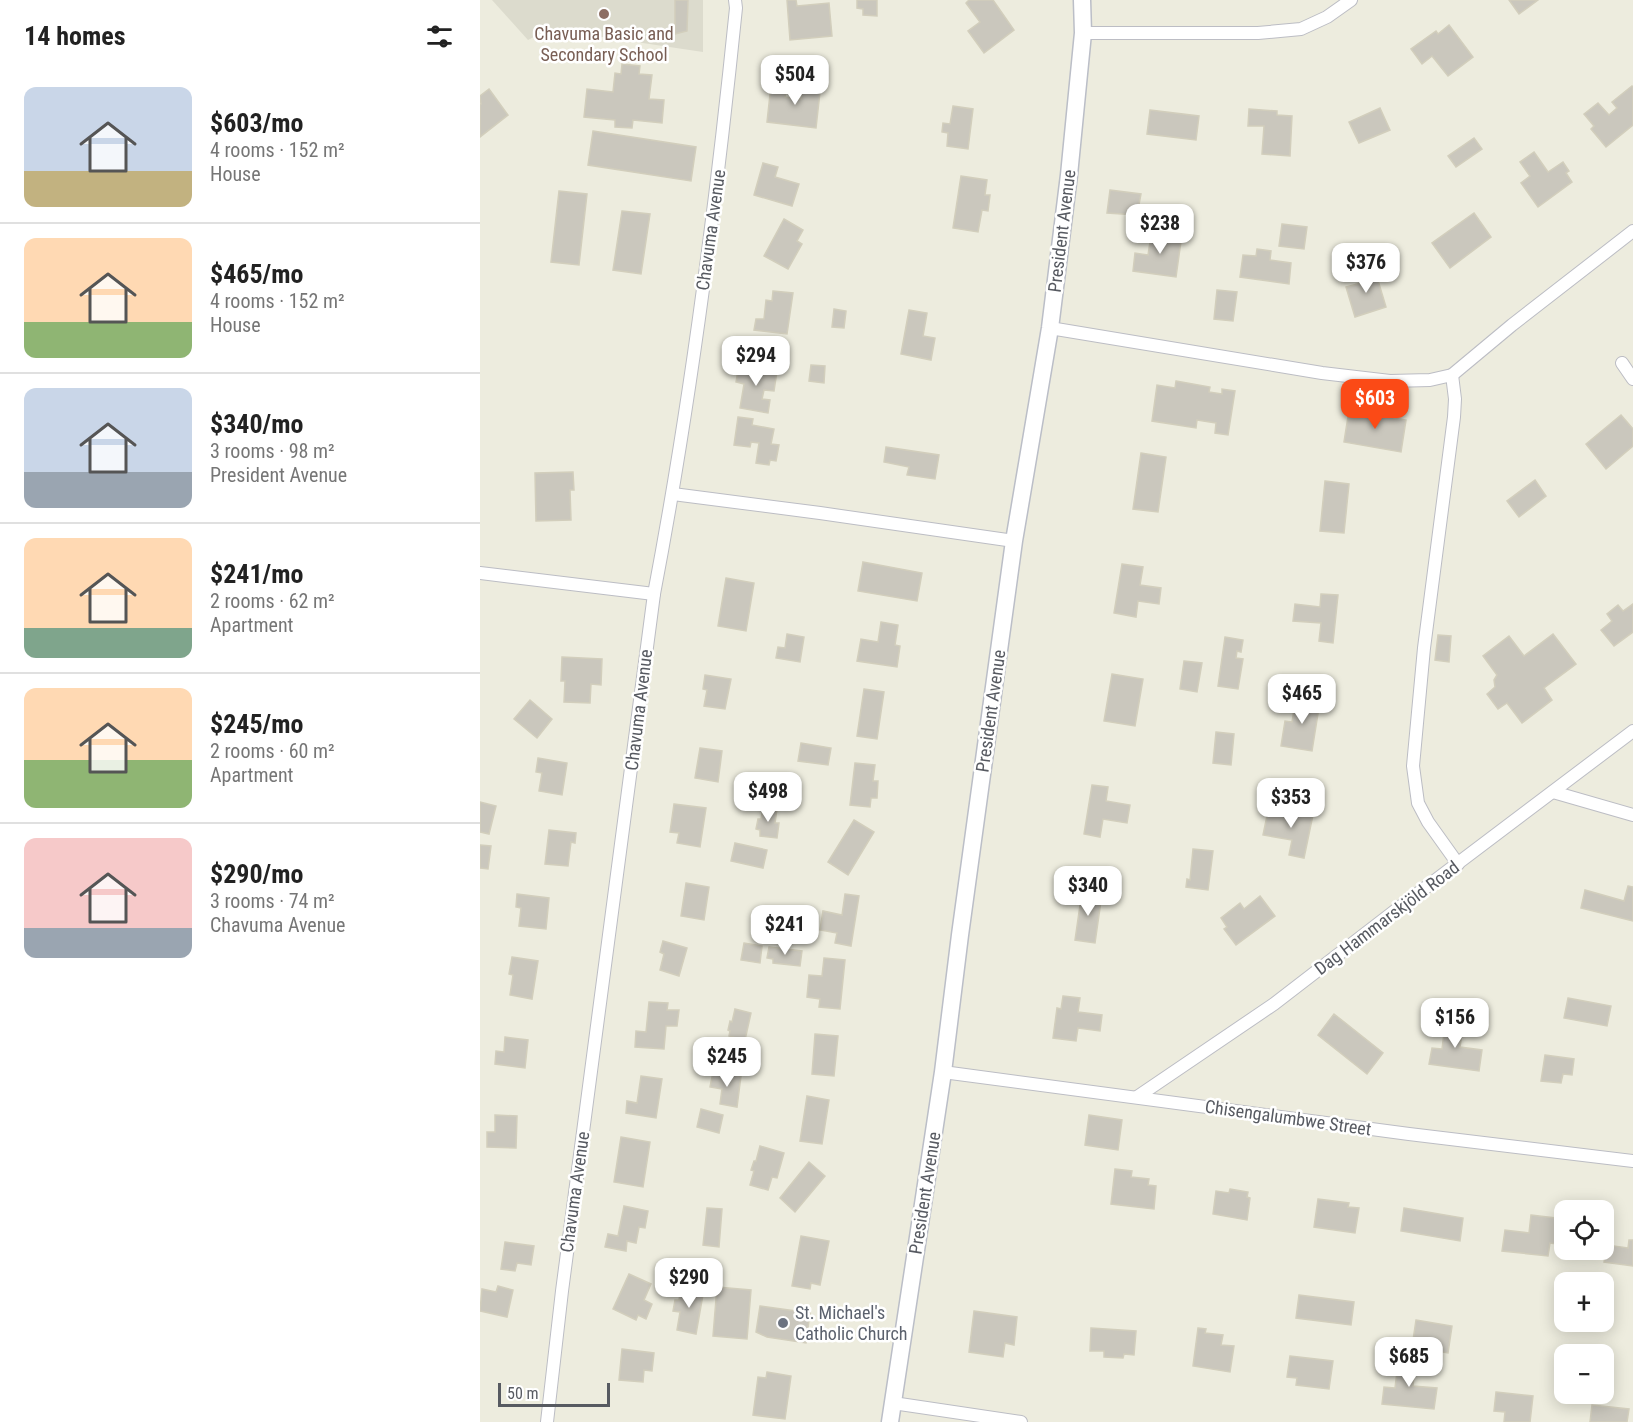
<!DOCTYPE html>
<meta charset="utf-8">
<style>
body{margin:0;font-family:"Roboto Condensed",sans-serif;background:#f6f6f6;color:#222;height:100vh;display:flex;flex-direction:column;font-size:22px;white-space:nowrap}
*{box-sizing:border-box;margin:0}
p{font-size:20px;color:#767676}
.icon{flex:none;width:33px;height:33px;fill:none;stroke:currentColor;stroke-width:2;stroke-linecap:round;stroke-linejoin:round}
.map{position:relative;flex:1;overflow:hidden}
.sheet{display:flex;flex-direction:column;background:#fff;width:480px}
.sheet>*{flex:none}
.tools{position:absolute;left:1074px;top:1200px;display:grid;gap:12px}
.tools a{display:grid;place-items:center;width:60px;height:60px;border-radius:12px;background:#fff;box-shadow:0 3px 15px #0003;font-size:30px}
.scale{position:absolute;left:18px;bottom:15px;width:112px;box-sizing:border-box;padding-left:6px;border:3px solid #575a61;border-top:0;font-size:16px;line-height:21px;white-space:nowrap;color:#575a61;-webkit-text-stroke:4px #fff;paint-order:stroke}
.price{position:absolute;translate:-50% -51px;padding:0 14px;border-radius:12px;background:#fff;color:#222;font-size:20px;line-height:39px;filter:drop-shadow(0 2px 3px #0008)}
.price::after{content:'';position:absolute;left:50%;top:36px;width:18px;height:14px;margin-left:-9px;background:inherit;clip-path:polygon(0 0,100% 0,50% 100%)}
.price.active{background:#fb4a16;color:#fff}
ul{padding:0;list-style:none}
li{display:flex;align-items:center;gap:18px;height:150px;padding:0 24px}
li+li{border-top:2px solid #e0e0e0}
li span{display:grid;place-items:center;flex:none;width:168px;height:120px;border-radius:12px;color:#555}
li>.icon{margin-inline-start:auto}
span .icon{width:72px;height:72px;fill:#fffc;stroke-width:1}
li b{font-size:26px}
h2{display:flex;justify-content:space-between;align-items:center;height:72px;padding:0 24px;font-size:26px}
main{display:flex;flex:1;min-height:0}
.map>svg:first-child{display:block}
.education{fill:#dcdbcd}
.building{fill:#cac7bd;stroke:#d2cebc;stroke-width:1.5}
.lines{fill:none;stroke-linecap:round;stroke-linejoin:round}
.street-casing{stroke:#bcbdc4;stroke-width:14}
.secondary-casing{stroke:#bbbec7;stroke-width:19}
.street{stroke:#fff;stroke-width:12}
.secondary{stroke:#fff;stroke-width:16}
.education-dot{fill:#8d6e63;stroke:#fff;stroke-width:2}
.worship-dot{fill:#6b7280;stroke:#fff;stroke-width:2}
.labels{text-anchor:middle;stroke-width:5;stroke-linejoin:round;paint-order:stroke}
.education-label{font-size:18px;fill:#785e54;stroke:#fff}
.street-label{font-size:18px;fill:#575a61;stroke:#fff}
.worship-label{font-size:18px;fill:#5b616d;stroke:#fff;text-anchor:start}
</style>
<main>
<section class="sheet">
<h2>14 homes<svg class="icon" aria-label="filters" viewBox="0 0 24 24"><path d="M4 7h16M4 17h16"/><circle cx="9" cy="7" r="2"/><circle cx="15" cy="17" r="2"/></svg></h2>
<ul>
<li><span style="background:linear-gradient(#c9d6e8 70%,#c2b280 0)"><svg class="icon" aria-label="home" viewBox="0 0 24 24"><path d="M3 11l9-7 9 7M6 9v11h12V9"/></svg></span><div><b>$603/mo</b><p>4 rooms · 152 m²</p><p>House</p></div></li>
<li><span style="background:linear-gradient(#ffd9b3 70%,#8fb573 0)"><svg class="icon" aria-label="home" viewBox="0 0 24 24"><path d="M3 11l9-7 9 7M6 9v11h12V9"/></svg></span><div><b>$465/mo</b><p>4 rooms · 152 m²</p><p>House</p></div></li>
<li><span style="background:linear-gradient(#c9d6e8 70%,#9aa5b1 0)"><svg class="icon" aria-label="home" viewBox="0 0 24 24"><path d="M3 11l9-7 9 7M6 9v11h12V9"/></svg></span><div><b>$340/mo</b><p>3 rooms · 98 m²</p><p>President Avenue</p></div></li>
<li><span style="background:linear-gradient(#ffd9b3 75%,#7fa58c 0)"><svg class="icon" aria-label="home" viewBox="0 0 24 24"><path d="M3 11l9-7 9 7M6 9v11h12V9"/></svg></span><div><b>$241/mo</b><p>2 rooms · 62 m²</p><p>Apartment</p></div></li>
<li><span style="background:linear-gradient(#ffd9b3 60%,#8fb573 0)"><svg class="icon" aria-label="home" viewBox="0 0 24 24"><path d="M3 11l9-7 9 7M6 9v11h12V9"/></svg></span><div><b>$245/mo</b><p>2 rooms · 60 m²</p><p>Apartment</p></div></li>
<li><span style="background:linear-gradient(#f6c9c9 75%,#9aa5b1 0)"><svg class="icon" aria-label="home" viewBox="0 0 24 24"><path d="M3 11l9-7 9 7M6 9v11h12V9"/></svg></span><div><b>$290/mo</b><p>3 rooms · 74 m²</p><p>Chavuma Avenue</p></div></li>
</ul>
</section>
<div class="map">
<svg width="1153" height="1422" viewBox="0 0 1153 1422">
<rect width="100%" height="100%" fill="#edecde"/>
<path class="education" d="M12 0H223V52L69 29 48 40Z"/>
<g class="building">
<path d="M195 0H208L207 31 195 34Z"/>
<path d="M307 0H316L317 6 349 3 352 36 310 40Z"/>
<path d="M377 0H397V16L383 15V9L377 8Z"/>
<path d="M489 0H513L534 30 504 53 488 31 500 22 486 3Z"/>
<path d="M1029 0H1058L1039 14Z"/>
<path d="M969 25 993 57 968 76 952 56 942 64 931 49 956 31 958 34Z"/>
<path d="M142 64 160 66 159 74 172 75 169 99 184 100 182 123 153 120 152 128 135 127V120L104 117 107 89 133 92 135 73 141 74Z"/>
<path d="M324 80 341 83 336 128 287 122 291 85 307 87 305 97 321 99Z"/>
<path d="M1152 86 1153 87V125L1126 147 1111 129 1114 126 1104 114 1118 103 1129 115 1137 108 1132 102Z"/>
<path d="M9 89 28 115 0 137V105L1 104 0 96Z"/>
<path d="M473 106 493 109 488 149 467 146 468 133 462 132 463 123 470 124Z"/>
<path d="M900 108 910 130 879 143 869 122Z"/>
<path d="M769 109 797 111V115L812 116 810 156 782 154 784 126H768Z"/>
<path d="M670 110 719 116 716 140 667 134Z"/>
<path d="M113 131 216 147 211 181 108 165Z"/>
<path d="M994 138 1002 149 976 167 968 156Z"/>
<path d="M1054 152 1068 172 1083 162 1089 171 1086 173 1092 182 1058 207 1041 183 1050 176 1040 162Z"/>
<path d="M283 163 298 167 295 177 319 184 312 206 274 195Z"/>
<path d="M481 176 507 180 505 195H510L508 211 502 210 498 232 473 228Z"/>
<path d="M630 190 661 194 657 215 627 213Z"/>
<path d="M79 191 107 194 99 265 71 262Z"/>
<path d="M142 211 170 214 161 274 133 270Z"/>
<path d="M994 213 1011 237 970 268 952 243Z"/>
<path d="M304 219 323 230 317 241 322 244 308 269 284 256Z"/>
<path d="M802 224 827 227 824 249 799 246Z"/>
<path d="M672 229 702 234 696 277 653 271 655 253 668 255Z"/>
<path d="M777 249 791 251 790 260 811 263 809 284 760 277 763 255 776 256Z"/>
<path d="M894 267 906 307 875 317 866 287 881 283 877 272Z"/>
<path d="M737 290 757 292 753 321 734 319Z"/>
<path d="M293 291 313 293 307 334 274 330 276 319H284L286 300 292 301Z"/>
<path d="M354 309 366 311 364 328 352 327Z"/>
<path d="M429 310 447 313 443 336 455 338 451 360 421 354Z"/>
<path d="M259 365 297 371 294 391 284 390 282 399 290 400 288 413 260 408 264 384 256 382Z"/>
<path d="M331 365 345 366 344 383 329 381Z"/>
<path d="M696 381 730 387 729 392 742 394V389L755 391 748 435 735 433 736 423 717 420 716 428 672 421 677 385 695 388Z"/>
<path d="M883 408 914 413V418L926 420 921 452 864 442 869 410 882 412Z"/>
<path d="M1141 415 1153 429V446L1126 469 1106 444Z"/>
<path d="M258 417 273 419 272 425 294 429 291 444 299 445 296 461 290 460 289 465 276 463 279 443 271 442 270 447 254 445Z"/>
<path d="M406 447 459 455 455 479 427 475 429 467 404 462Z"/>
<path d="M661 453 686 457 678 512 653 509Z"/>
<path d="M93 472 94 490H90L91 520 56 521 55 473Z"/>
<path d="M1055 480 1066 496 1039 517 1027 501Z"/>
<path d="M845 481 869 484 864 533 840 531Z"/>
<path d="M383 562 442 573 437 601 378 591Z"/>
<path d="M642 564 663 567 660 585 681 588 679 604 658 601 656 617 634 613Z"/>
<path d="M246 578 274 583 266 631 238 626Z"/>
<path d="M841 594 858 595 853 643 839 641 841 623 813 621 815 604 840 607Z"/>
<path d="M1153 604V632L1134 646 1121 630 1132 621 1127 614 1138 605 1143 611Z"/>
<path d="M401 622 418 625 415 645 420 646 417 667 377 661 381 639 398 642Z"/>
<path d="M307 634 324 637 320 662 296 658 298 647 305 648Z"/>
<path d="M1073 634 1096 664 1064 688 1072 700 1042 723 1027 703 1018 709 1007 694 1015 687 1014 680 1017 675 1003 656 1029 636 1044 656Z"/>
<path d="M958 635 971 636 969 662 955 660Z"/>
<path d="M745 637 763 640 761 652 757 651 756 658 763 659 758 689 738 686Z"/>
<path d="M82 657 122 659 121 685 111 684 110 703 84 702 85 681H81Z"/>
<path d="M704 661 722 663 717 692 700 689Z"/>
<path d="M632 674 663 679 655 726 624 721Z"/>
<path d="M225 675 251 679 245 709 224 706 227 690 223 689Z"/>
<path d="M384 689 404 692 397 739 377 736Z"/>
<path d="M816 697 840 701 832 751 801 746 805 721 812 722Z"/>
<path d="M50 700 72 719 57 738 34 719Z"/>
<path d="M736 732 754 734 751 765 733 763Z"/>
<path d="M321 743 351 748 348 765 318 761Z"/>
<path d="M220 748 242 751 238 782 215 778Z"/>
<path d="M58 758 87 763 82 795 59 791 62 773 56 772Z"/>
<path d="M375 763 395 765 393 781H398L397 798H391L390 807 370 805Z"/>
<path d="M285 780 308 783 305 802 283 799Z"/>
<path d="M612 785 628 787 626 801 650 805 647 823 623 819 620 837 604 834Z"/>
<path d="M0 802 16 806 9 834 0 832Z"/>
<path d="M194 804 226 808 220 847 197 843 199 833 190 832Z"/>
<path d="M813 806 834 810 824 858 809 855 812 840 783 835 788 811 811 816Z"/>
<path d="M283 807 297 809 295 823H299L297 838 280 836V830L276 829 278 819H281Z"/>
<path d="M374 820 394 832 368 875 348 862Z"/>
<path d="M69 830 96 833 95 843 91 842 88 866 65 864Z"/>
<path d="M255 843 287 850 283 868 251 861Z"/>
<path d="M0 845 11 846 8 869 0 868Z"/>
<path d="M713 849 733 851 728 890 706 887 707 879 710 880Z"/>
<path d="M206 883 229 887 224 920 201 916Z"/>
<path d="M1148 886 1153 887V921L1101 908 1105 890 1144 901Z"/>
<path d="M602 891 622 894 615 943 595 940Z"/>
<path d="M37 894 69 898 66 929 39 926 41 908 36 907Z"/>
<path d="M365 894 379 896 371 946 355 943 357 933 340 930 343 911 362 915Z"/>
<path d="M780 896 795 916 756 945 744 929 747 927 741 918 760 903 764 909Z"/>
<path d="M183 941 207 948 199 976 180 970 184 954 180 952Z"/>
<path d="M264 943 282 946 280 963 261 960Z"/>
<path d="M289 947 322 951 320 966 293 963V959L287 958Z"/>
<path d="M32 957 58 961 52 999 30 995 33 975 29 974Z"/>
<path d="M344 958 365 960 360 1009 339 1007 340 999 327 997 329 975 342 976Z"/>
<path d="M583 996 600 998 598 1012 622 1015 620 1031 598 1028 596 1041 573 1038 577 1008 581 1009Z"/>
<path d="M1088 998 1131 1006 1127 1026 1084 1018Z"/>
<path d="M169 1002 188 1003 187 1010H199L197 1026H186L184 1049 155 1047 156 1031 166 1032Z"/>
<path d="M255 1009 271 1013 265 1040 249 1036 250 1031 248 1030 250 1021 252 1022Z"/>
<path d="M854 1014 903 1053 887 1074 838 1035Z"/>
<path d="M966 1017 984 1020 980 1047 1002 1050 999 1071 949 1064 952 1048 962 1049Z"/>
<path d="M335 1034 358 1036 354 1076 332 1074Z"/>
<path d="M25 1037 48 1040 45 1068 15 1064 16 1051 24 1052Z"/>
<path d="M1065 1055 1094 1059 1092 1075 1083 1074 1081 1083 1061 1081Z"/>
<path d="M233 1072 261 1076 257 1107 240 1104 242 1089 230 1087Z"/>
<path d="M161 1076 182 1079 176 1118 146 1113 147 1101 157 1103Z"/>
<path d="M327 1096 349 1100 342 1144 320 1141Z"/>
<path d="M221 1109 243 1115 239 1133 217 1127Z"/>
<path d="M15 1115 37 1116 36 1148 7 1147V1132H15Z"/>
<path d="M609 1115 642 1120 638 1150 605 1145Z"/>
<path d="M141 1137 170 1142 163 1187 134 1182Z"/>
<path d="M280 1146 304 1153 297 1178 292 1177 288 1190 270 1185 274 1171 271 1170 274 1161H276Z"/>
<path d="M329 1162 345 1176 315 1212 300 1198Z"/>
<path d="M635 1169 652 1171 651 1177 669 1179 668 1185 676 1186 674 1209 631 1204Z"/>
<path d="M750 1189 768 1192 767 1197 770 1198 767 1220 733 1214 736 1191 749 1193Z"/>
<path d="M838 1199 869 1203 868 1207 879 1208 875 1233 834 1227Z"/>
<path d="M144 1206 168 1211 165 1228 159 1227 156 1243 147 1241 146 1251 125 1247 128 1234 138 1236Z"/>
<path d="M227 1208 242 1209 239 1247 223 1245Z"/>
<path d="M924 1208 983 1218 980 1241 921 1231Z"/>
<path d="M1051 1215 1084 1219V1245L1070 1243 1068 1256 1022 1251 1025 1230 1049 1233Z"/>
<path d="M321 1236 349 1241 340 1285 331 1283 330 1289 312 1286Z"/>
<path d="M1149 1240H1153V1266L1124 1262 1127 1245 1148 1248Z"/>
<path d="M25 1242 54 1246 51 1265 37 1263 35 1271 21 1269Z"/>
<path d="M149 1274 171 1284 164 1300 172 1304 166 1319 158 1315 156 1320 133 1309Z"/>
<path d="M202 1285 224 1289 216 1334 197 1330 200 1312 193 1311 195 1300H199Z"/>
<path d="M18 1286 33 1290 27 1317 0 1311 2 1289 16 1292Z"/>
<path d="M237 1287 271 1290 267 1339 233 1336Z"/>
<path d="M819 1295 874 1302 871 1325 816 1318Z"/>
<path d="M280 1306 330 1313 326 1343 287 1337 276 1332Z"/>
<path d="M494 1311 537 1317 534 1345 525 1343 523 1357 489 1352Z"/>
<path d="M936 1320 972 1326 968 1353 932 1347Z"/>
<path d="M611 1328 656 1331 654 1355 644 1354 643 1358 624 1357V1351H610Z"/>
<path d="M718 1328 726 1329 725 1333 743 1335 741 1345 754 1346 750 1372 713 1366Z"/>
<path d="M142 1349 174 1353 172 1371 164 1370 163 1382 139 1380Z"/>
<path d="M919 1355 936 1357 933 1386 957 1388 954 1409 902 1404 904 1387 915 1388Z"/>
<path d="M810 1356 853 1361 849 1389 816 1385 817 1378 807 1377Z"/>
<path d="M287 1372 311 1376 305 1419 273 1415 278 1377 286 1378Z"/>
<path d="M1016 1392 1053 1396 1050 1422H1024L1025 1412 1014 1411Z"/>
<path d="M1112 1405 1149 1409 1147 1422H1110Z"/>
</g>
<g class="lines">
<defs>
<g id="street">
<path d="M603 33H778L821 29 847 17 871 0"/>
<path d="M570 328 842 373 910 381 950 380 972 375 1032 325 1153 231"/>
<path d="M1142 363 1153 379"/>
<path d="M972 375 975 399 974 417 944 648 933 766 938 803 948 822 978 864"/>
<path d="M193 494 340 513 534 541"/>
<path d="M0 573 174 594"/>
<path d="M1073 792 1153 815"/>
<path d="M463 1072 929 1134 1153 1161"/>
<path d="M657 1097 794 1004 916 910 1153 731"/>
<path d="M413 1403 541 1422"/>
<path d="M67 1422 82 1291 174 594C211 400 236 205 256 8L255 0"/>
</g>
<path id="secondary" d="M410 1422 463 1072 480 935 534 541 570 328 589 175 603 33 602 0"/>
</defs>
<use href="#street" class="street-casing"/>
<use href="#secondary" class="secondary-casing"/>
<use href="#street" class="street"/>
<use href="#secondary" class="secondary"/>
</g>
<circle class="education-dot" cx="124" cy="14" r="6"/>
<circle class="worship-dot" cx="303" cy="1323" r="6"/>
<g class="labels">
<g class="education-label">
<text x="124" y="40">Chavuma Basic and<tspan x="124" dy="21">Secondary School</tspan></text>
</g>
<g class="street-label">
<text transform="translate(231 230) rotate(-82)" y="6">Chavuma Avenue</text>
<text transform="translate(582 231) rotate(-83)" y="6">President Avenue</text>
<text transform="translate(159 710) rotate(-83)" y="6">Chavuma Avenue</text>
<text transform="translate(511 711) rotate(-82)" y="6">President Avenue</text>
<text transform="translate(907 918) rotate(-37)" y="6">Dag Hammarskjöld Road</text>
<text transform="translate(808 1118) rotate(8)" y="6">Chisengalumbwe Street</text>
<text transform="translate(95 1192) rotate(-82)" y="6">Chavuma Avenue</text>
<text transform="translate(445 1193) rotate(-81)" y="6">President Avenue</text>
</g>
<g class="worship-label">
<text x="315" y="1319">St. Michael's<tspan x="315" dy="21">Catholic Church</tspan></text>
</g>
</g>
</svg>
<div class="tools">
<a><svg class="icon" aria-label="locate" viewBox="0 0 24 24"><circle cx="12" cy="12" r="6"/><path d="M12 2v4M12 18v4M2 12h4M18 12h4"/></svg></a>
<a>+</a>
<a>−</a>
</div>
<div class="scale">50 m</div>
<b class="price" style="left:315px;top:106px">$504</b>
<b class="price" style="left:680px;top:255px">$238</b>
<b class="price" style="left:886px;top:294px">$376</b>
<b class="price" style="left:276px;top:387px">$294</b>
<b class="price active" style="left:895px;top:430px">$603</b>
<b class="price" style="left:822px;top:725px">$465</b>
<b class="price" style="left:288px;top:823px">$498</b>
<b class="price" style="left:811px;top:829px">$353</b>
<b class="price" style="left:608px;top:917px">$340</b>
<b class="price" style="left:305px;top:956px">$241</b>
<b class="price" style="left:975px;top:1049px">$156</b>
<b class="price" style="left:247px;top:1088px">$245</b>
<b class="price" style="left:209px;top:1309px">$290</b>
<b class="price" style="left:929px;top:1388px">$685</b>
</div>
</main>
